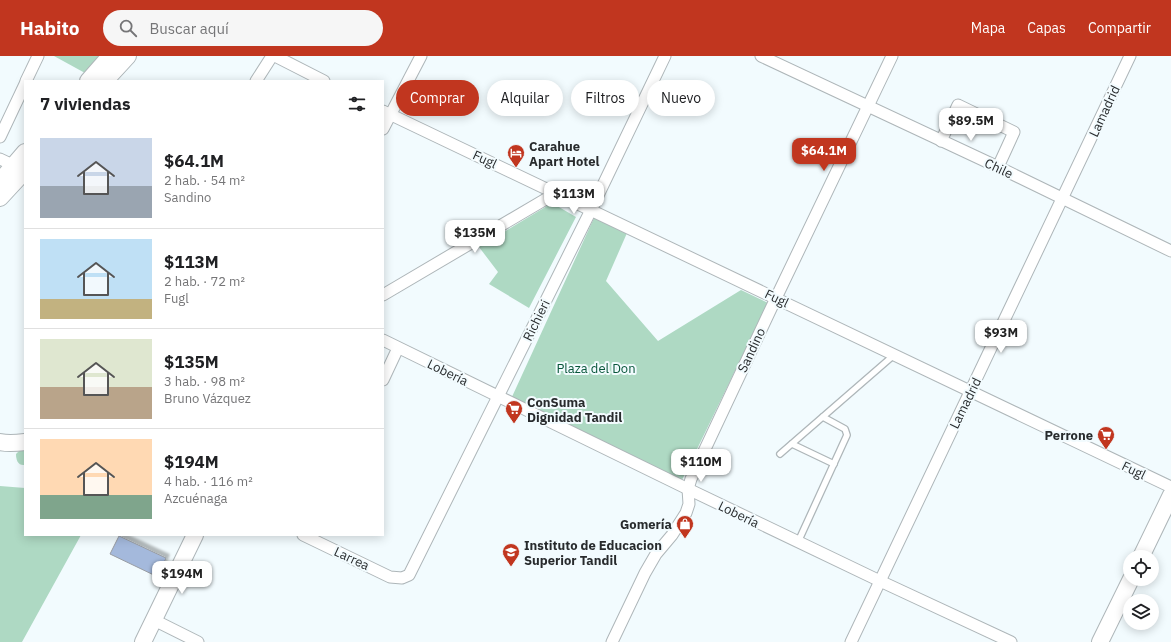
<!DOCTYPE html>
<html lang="es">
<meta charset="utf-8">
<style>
body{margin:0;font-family:"IBM Plex Sans",sans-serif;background:#f6f6f6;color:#202124;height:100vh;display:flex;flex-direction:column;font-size:15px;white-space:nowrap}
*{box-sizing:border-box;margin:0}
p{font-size:13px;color:#757577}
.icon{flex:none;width:22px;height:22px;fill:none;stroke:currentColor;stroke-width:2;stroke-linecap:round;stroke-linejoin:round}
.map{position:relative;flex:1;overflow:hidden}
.side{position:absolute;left:24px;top:24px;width:360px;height:456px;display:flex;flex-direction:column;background:#fff;border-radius:0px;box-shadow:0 2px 10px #0003}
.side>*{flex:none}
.guide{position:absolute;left:396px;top:24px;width:380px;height:36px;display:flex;gap:8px}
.controls{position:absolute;left:1123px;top:494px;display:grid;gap:8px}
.controls a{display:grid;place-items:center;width:36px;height:36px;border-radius:50%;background:#fff;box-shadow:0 2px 10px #0003;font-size:20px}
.price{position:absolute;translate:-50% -34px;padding:0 9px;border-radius:8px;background:#fff;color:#222;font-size:13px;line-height:26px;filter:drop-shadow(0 1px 2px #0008)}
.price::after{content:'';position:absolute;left:50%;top:24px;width:12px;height:9px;margin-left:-6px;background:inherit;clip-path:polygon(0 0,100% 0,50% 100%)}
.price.on{background:#c1361f;color:#fff}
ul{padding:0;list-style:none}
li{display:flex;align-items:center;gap:12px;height:100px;padding:0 16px}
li+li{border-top:1px solid #e0e0e0}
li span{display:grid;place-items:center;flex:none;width:112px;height:80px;border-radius:0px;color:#555}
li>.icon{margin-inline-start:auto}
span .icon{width:48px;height:48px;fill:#fffc;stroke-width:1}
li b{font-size:17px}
h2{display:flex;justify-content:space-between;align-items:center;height:48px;padding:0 16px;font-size:17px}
.pill{padding:0 14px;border-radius:18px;background:#fff;box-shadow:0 2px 10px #0003;font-size:14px;line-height:36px}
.pill.on{background:#c1361f;color:#fff}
header{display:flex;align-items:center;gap:24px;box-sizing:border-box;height:56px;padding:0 20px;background:#c1361f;color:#fff}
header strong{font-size:19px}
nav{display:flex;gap:22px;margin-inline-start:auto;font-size:14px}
.search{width:280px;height:36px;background:#f6f6f6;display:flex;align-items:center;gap:10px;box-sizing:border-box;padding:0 14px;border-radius:22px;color:#757577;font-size:15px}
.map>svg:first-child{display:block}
.green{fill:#aed9c3}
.building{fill:#a4b9dc;stroke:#989ca2;filter:url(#shadow)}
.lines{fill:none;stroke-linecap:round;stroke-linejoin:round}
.service-casing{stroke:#aeb6b9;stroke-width:8}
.minor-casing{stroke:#aeb6b9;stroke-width:13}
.secondary-casing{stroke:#aeb6b9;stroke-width:18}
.service{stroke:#fff;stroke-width:5.5}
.minor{stroke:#fff;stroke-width:11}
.secondary{stroke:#fff;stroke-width:16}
.labels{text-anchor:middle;stroke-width:4;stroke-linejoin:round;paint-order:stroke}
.street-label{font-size:13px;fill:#282b2d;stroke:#f2fbfe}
.poi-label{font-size:13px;font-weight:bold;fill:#282b2d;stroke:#f2fbfe;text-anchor:start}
.park-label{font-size:13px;fill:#08563a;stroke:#f2fbfe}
</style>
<header>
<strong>Habito</strong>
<div class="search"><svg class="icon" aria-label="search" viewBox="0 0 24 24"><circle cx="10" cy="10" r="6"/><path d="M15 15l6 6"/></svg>Buscar aquí</div>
<nav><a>Mapa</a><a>Capas</a><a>Compartir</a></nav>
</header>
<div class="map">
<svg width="1171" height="586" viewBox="0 0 1171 586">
<defs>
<filter id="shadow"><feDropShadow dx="3.5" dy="-3.5" stdDeviation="1" flood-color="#0004"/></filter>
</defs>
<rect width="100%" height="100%" fill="#f2fbfe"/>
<g class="green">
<path d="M54 0H100L85 17Z"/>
<path d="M552 147 576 161 529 252 489 228 498 216 479 191Z"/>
<path d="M594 162 627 177 606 225 658 285 741 234 768 247 682 424 511 343Z"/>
<path d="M25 393V409C18 410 16 404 16 398L19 395Z"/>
<path d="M0 430 25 432V479H81L22 586H0Z"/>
</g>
<path class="building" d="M119 480 166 502 158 521 110 498Z"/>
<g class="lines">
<defs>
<g id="service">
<path d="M792 388 834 408"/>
<path d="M780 398 894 299"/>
<path d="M798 486 847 379 845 373 823 361"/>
</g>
<g id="minor">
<path d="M275 0 324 25"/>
<path d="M761 0 998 111 1171 195"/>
<path d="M26 25 38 0"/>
<path d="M256 25 272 0"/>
<path d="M383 55 1171 431"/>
<path d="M383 73 421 0"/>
<path d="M0 81 25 28"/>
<path d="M941 85 958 49 1014 76 998 111"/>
<path d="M0 103 19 112"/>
<path d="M383 239 556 137"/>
<path d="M383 284 688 433 880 525 1011 586"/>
<path d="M383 324 398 292"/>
<path d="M303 479 390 521 402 522 409 519 591 154 665 0"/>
<path d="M154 564 198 586"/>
<path d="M612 586 645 517 656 498 672 479 686 457 689 448 688 433 691 423 776 242 892 0"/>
<path d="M851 586 1130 0"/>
</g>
<g id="secondary">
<path d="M88 25 110 0"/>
<path d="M105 25 128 0"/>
<path d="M0 125 25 96"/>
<path d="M0 142 25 115"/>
<path d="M0 386C8 388 17 387 25 386"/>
<path d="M1141 501 1171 439"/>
<path d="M143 586 195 479"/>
<path d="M1100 586 1131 523"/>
</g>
</defs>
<use href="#service" class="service-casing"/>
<use href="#minor" class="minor-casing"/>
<use href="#secondary" class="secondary-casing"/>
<use href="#service" class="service"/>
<use href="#minor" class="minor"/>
<use href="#secondary" class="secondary"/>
</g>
<defs>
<symbol id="hotel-pin" viewBox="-11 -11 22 30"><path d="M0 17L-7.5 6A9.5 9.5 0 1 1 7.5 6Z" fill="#c1361f" stroke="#f2fbfe"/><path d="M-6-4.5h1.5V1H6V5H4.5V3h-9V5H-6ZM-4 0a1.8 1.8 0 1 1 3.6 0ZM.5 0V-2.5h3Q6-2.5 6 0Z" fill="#fff"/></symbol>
<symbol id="supermarket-pin" viewBox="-11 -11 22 30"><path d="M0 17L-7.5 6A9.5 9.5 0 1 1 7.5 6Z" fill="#c1361f" stroke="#f2fbfe"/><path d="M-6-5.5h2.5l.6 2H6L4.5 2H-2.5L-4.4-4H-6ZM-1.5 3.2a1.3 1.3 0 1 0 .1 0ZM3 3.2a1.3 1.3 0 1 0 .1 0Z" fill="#fff"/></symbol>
<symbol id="shop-pin" viewBox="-11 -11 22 30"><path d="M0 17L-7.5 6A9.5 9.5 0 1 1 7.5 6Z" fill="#c1361f" stroke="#f2fbfe"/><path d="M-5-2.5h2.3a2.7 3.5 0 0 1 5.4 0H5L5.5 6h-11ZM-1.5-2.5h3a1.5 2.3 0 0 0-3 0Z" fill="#fff"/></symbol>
<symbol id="school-pin" viewBox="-11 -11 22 30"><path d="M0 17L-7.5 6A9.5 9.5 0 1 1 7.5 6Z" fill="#c1361f" stroke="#f2fbfe"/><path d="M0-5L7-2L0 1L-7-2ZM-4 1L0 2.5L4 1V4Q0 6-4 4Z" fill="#fff"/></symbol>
</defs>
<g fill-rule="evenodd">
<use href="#hotel-pin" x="506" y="87" width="20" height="27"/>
<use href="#supermarket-pin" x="504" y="343" width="20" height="27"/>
<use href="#supermarket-pin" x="1096" y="369" width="20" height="27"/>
<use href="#shop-pin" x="675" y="458" width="20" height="27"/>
<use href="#school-pin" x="501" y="486" width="20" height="27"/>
</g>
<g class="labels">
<g class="street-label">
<text transform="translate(1104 55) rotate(-65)" y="5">Lamadrid</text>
<text transform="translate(485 103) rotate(25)" y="5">Fugl</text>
<text transform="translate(999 112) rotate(25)" y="5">Chile</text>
<text transform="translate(777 242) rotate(26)" y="5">Fugl</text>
<text transform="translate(536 264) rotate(-64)" y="5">Richieri</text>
<text transform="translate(751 294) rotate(-65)" y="5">Sandino</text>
<text transform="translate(448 316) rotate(26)" y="5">Lobería</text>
<text transform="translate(965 347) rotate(-64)" y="5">Lamadrid</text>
<text transform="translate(1134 414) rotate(26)" y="5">Fugl</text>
<text transform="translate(739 458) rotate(26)" y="5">Lobería</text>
<text transform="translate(352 502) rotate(25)" y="5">Larrea</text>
</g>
<g class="poi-label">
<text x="529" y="95">Carahue<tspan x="529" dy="15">Apart Hotel</tspan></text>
<text x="527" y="351">ConSuma<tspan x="527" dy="15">Dignidad Tandil</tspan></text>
<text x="1093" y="384" text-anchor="end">Perrone</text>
<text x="672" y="473" text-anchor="end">Gomería</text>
<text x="524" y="494">Instituto de Educacion<tspan x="524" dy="15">Superior Tandil</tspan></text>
</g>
<g class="park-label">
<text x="596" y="317">Plaza del Don</text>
</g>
</g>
</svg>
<div class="controls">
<a><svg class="icon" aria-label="locate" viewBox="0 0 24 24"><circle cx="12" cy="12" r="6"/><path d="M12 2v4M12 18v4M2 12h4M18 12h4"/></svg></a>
<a><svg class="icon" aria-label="layers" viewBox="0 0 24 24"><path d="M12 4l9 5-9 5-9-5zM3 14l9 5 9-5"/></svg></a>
</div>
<b class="price" style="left:971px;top:86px">$89.5M</b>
<b class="price on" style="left:824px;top:116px">$64.1M</b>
<b class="price" style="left:574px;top:159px">$113M</b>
<b class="price" style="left:475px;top:198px">$135M</b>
<b class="price" style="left:1001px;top:298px">$93M</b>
<b class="price" style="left:701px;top:427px">$110M</b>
<b class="price" style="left:182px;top:539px">$194M</b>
<div class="guide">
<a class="pill on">Comprar</a>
<a class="pill">Alquilar</a>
<a class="pill">Filtros</a>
<a class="pill">Nuevo</a>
</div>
<section class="side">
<h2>7 viviendas<svg class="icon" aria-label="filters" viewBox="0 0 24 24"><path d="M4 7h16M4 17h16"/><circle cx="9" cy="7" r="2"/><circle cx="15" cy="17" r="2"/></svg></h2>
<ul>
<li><span style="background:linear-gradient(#c9d6e8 60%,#9aa5b1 0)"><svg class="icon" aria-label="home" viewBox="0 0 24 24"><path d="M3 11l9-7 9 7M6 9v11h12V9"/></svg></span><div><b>$64.1M</b><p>2 hab. · 54 m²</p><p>Sandino</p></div></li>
<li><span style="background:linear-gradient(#bfe0f5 75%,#c2b280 0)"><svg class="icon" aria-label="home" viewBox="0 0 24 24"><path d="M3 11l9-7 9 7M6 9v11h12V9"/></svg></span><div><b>$113M</b><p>2 hab. · 72 m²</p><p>Fugl</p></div></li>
<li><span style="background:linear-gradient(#dfe7d0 60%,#b9a48a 0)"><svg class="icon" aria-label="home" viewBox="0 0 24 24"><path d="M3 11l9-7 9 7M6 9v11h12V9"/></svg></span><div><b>$135M</b><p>3 hab. · 98 m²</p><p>Bruno Vázquez</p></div></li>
<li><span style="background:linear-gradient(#ffd9b3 70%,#7fa58c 0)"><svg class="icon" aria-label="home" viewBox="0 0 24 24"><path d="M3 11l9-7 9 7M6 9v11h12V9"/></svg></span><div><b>$194M</b><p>4 hab. · 116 m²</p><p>Azcuénaga</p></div></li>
</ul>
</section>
</div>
